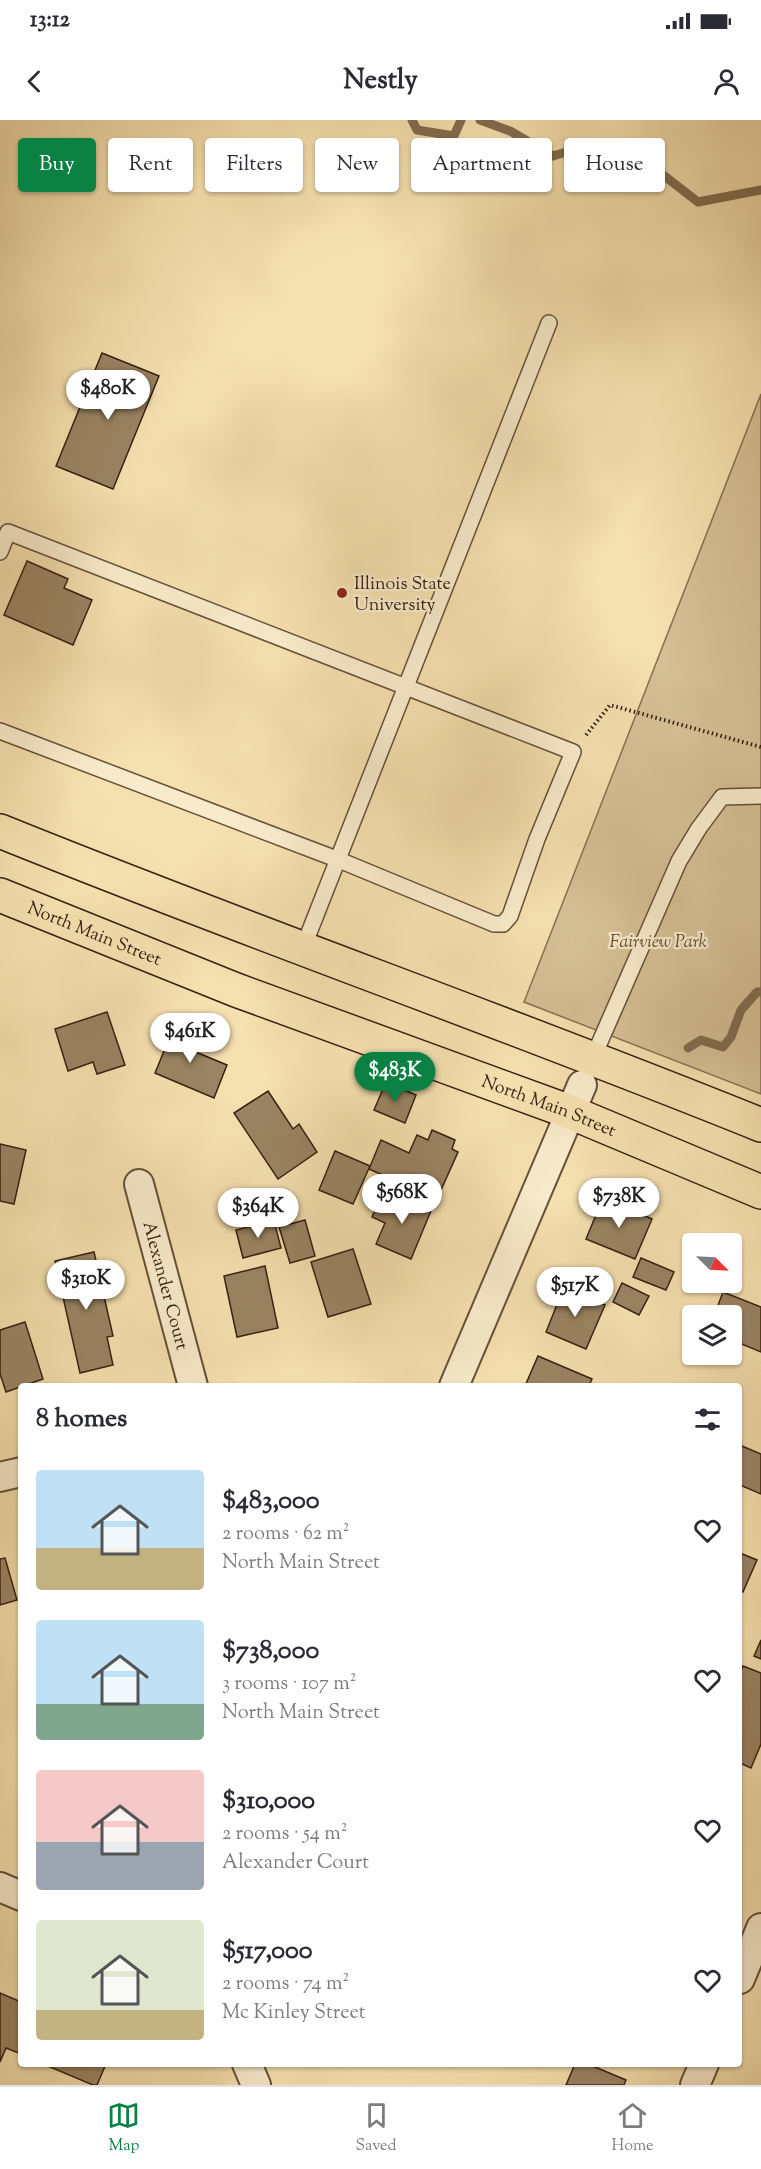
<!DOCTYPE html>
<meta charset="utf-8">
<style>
body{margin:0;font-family:"Sorts Mill Goudy",serif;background:#f7f7f7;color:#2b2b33;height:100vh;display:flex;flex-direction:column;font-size:22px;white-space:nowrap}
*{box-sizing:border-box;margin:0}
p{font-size:20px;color:#7c7c81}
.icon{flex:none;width:33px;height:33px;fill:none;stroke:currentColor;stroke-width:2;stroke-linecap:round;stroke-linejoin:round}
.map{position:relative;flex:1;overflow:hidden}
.details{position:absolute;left:18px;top:1263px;width:724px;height:684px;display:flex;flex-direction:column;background:#fff;border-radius:6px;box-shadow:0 2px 4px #0004}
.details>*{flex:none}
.banner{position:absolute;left:18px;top:18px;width:726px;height:54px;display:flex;gap:12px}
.needle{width:39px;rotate:114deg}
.fabs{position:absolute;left:682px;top:1113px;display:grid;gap:12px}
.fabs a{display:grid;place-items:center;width:60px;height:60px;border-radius:6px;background:#fff;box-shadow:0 2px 4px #0004;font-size:30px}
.price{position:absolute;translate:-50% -51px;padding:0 14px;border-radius:21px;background:#fff;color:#222;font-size:20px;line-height:39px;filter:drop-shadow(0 2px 3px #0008)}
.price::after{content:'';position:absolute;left:50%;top:36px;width:18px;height:14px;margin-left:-9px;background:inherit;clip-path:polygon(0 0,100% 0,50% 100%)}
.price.current{background:#0b8043;color:#fff}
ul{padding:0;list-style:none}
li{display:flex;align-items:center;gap:18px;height:150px;padding:0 18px}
li span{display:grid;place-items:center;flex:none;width:168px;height:120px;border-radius:6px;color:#555}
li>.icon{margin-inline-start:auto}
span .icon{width:72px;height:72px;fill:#fffc;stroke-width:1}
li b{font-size:26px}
h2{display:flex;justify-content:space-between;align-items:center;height:72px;padding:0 18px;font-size:26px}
.tag{padding:0 21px;border-radius:6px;background:#fff;box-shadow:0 2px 4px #0004;font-size:21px;line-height:54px}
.tag.current{background:#0b8043;color:#fff}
.status{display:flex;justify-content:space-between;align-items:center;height:42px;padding:0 30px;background:#fff;direction:ltr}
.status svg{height:16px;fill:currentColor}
header{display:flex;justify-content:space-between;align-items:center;height:78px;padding:0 18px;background:#fff;font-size:27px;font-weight:800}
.menu{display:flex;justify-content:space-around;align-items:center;height:84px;border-top:2px solid #e1e1e2;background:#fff;font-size:16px;color:#7c7c81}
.menu a{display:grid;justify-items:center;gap:3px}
.menu .current{color:#0b8043}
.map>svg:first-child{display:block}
.green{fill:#d5bf94;stroke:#867052;stroke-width:1.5}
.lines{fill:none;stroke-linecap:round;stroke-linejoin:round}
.stream{stroke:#826c4f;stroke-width:9}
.building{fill:#9a8463;stroke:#372011;stroke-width:1.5}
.lane-casing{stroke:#665038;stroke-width:18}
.street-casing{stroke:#665038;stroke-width:32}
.primary-casing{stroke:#372011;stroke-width:36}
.path{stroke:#372011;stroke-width:4;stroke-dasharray:1.5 3;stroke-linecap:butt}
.lane{stroke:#f8ebcb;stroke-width:15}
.street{stroke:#f8ebcb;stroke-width:28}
.primary{stroke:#f5e0af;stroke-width:33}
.poi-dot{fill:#8f2418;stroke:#f8ebcb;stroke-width:2}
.labels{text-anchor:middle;stroke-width:4.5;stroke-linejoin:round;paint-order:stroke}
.poi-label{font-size:18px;fill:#372011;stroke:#f8ebcb;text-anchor:start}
.street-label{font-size:18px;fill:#372011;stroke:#f8ebcb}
.park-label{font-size:18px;font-style:italic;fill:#5e4832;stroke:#f8ebcb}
</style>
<div class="status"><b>13:12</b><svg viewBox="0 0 49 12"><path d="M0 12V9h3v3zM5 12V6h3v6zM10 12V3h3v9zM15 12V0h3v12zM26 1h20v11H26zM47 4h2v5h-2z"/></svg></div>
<header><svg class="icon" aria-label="back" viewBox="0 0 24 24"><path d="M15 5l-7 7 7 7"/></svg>Nestly<svg class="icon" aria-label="person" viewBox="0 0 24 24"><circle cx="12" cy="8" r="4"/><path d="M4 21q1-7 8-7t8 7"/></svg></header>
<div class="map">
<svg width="761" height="1965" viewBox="0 0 761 1965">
<rect width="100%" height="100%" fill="#f5e0af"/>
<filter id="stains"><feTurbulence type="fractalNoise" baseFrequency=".00333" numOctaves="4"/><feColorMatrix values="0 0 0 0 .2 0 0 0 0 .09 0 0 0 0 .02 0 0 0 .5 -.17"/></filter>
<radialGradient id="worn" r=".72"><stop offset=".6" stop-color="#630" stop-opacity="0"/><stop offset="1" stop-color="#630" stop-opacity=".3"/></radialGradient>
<path class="green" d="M761 274V974L524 882Z"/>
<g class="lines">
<g class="stream">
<path d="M412 0 417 10 454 16 461 0"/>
<path d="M480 0 510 11 553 36 586 26 649 44 698 82 761 70"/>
<path d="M688 928 701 920 723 927 731 917 741 890 757 872H761"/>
</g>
</g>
<g class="building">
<path d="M102 233 159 256 113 369 56 346Z"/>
<path d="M27 441 68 459 64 468 92 480 73 525 4 495Z"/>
<path d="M107 892 125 945 97 954 93 942 68 951 55 909Z"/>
<path d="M175 904 198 913 191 930 227 945 214 978 155 953Z"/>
<path d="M386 962 416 975 405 1003 374 990Z"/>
<path d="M268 971 293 1009 299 1004 317 1032 278 1059 234 993Z"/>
<path d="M432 1010 455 1020 452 1029 458 1032 437 1079 369 1049 381 1020 409 1033 417 1015 428 1020Z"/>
<path d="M0 1024 26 1030 14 1084 0 1081Z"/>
<path d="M335 1031 370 1046 353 1084 319 1070Z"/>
<path d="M405 1074 433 1086 411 1139 376 1124 385 1103 372 1097 380 1079 399 1087Z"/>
<path d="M603 1078 652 1099 635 1139 586 1119Z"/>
<path d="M305 1100 315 1136 290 1143 279 1107Z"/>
<path d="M274 1101 281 1128 243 1138 236 1110Z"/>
<path d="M353 1129 371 1184 328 1197 311 1142Z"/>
<path d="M94 1132 113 1216 107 1217 113 1245 80 1253 55 1141Z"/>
<path d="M641 1138 674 1152 666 1170 633 1157Z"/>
<path d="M265 1146 278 1208 237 1217 224 1156Z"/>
<path d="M622 1163 649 1176 639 1195 613 1182Z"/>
<path d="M564 1167 605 1185 586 1229 546 1212Z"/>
<path d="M723 1172 761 1187V1232L732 1220V1196H714Z"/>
<path d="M25 1202 43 1259 6 1272 0 1254V1210Z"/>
<path d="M538 1236 592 1259 589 1266H525Z"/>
<path d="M742 1326 761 1334V1374L740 1365V1333Z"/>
<path d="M740 1433 757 1440 743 1472 740 1470Z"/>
<path d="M5 1438 17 1480 0 1485V1439Z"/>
<path d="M761 1520V1539L754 1536Z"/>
<path d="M743 1546 761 1553V1624L751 1648 740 1643V1553Z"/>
<path d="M0 1873 21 1882 19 1897 21 1898V1934L6 1928 0 1942Z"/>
<path d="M43 1944H106L97 1965H93Z"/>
<path d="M575 1944H588L626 1960 624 1965H566Z"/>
</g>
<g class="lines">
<defs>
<g id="lane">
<path d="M0 432 8 412 573 632 537 719 510 796 503 804H494L339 740 0 611"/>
<path d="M303 828 549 203"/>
<path d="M592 940 679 741 699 708 722 677 761 676"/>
</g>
<g id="street">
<path id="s1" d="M139 1064 193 1266"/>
<path d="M454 1266 582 965"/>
<path d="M0 1357 21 1352"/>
<path d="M0 1767 21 1776"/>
<path d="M740 1859 761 1808"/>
<path d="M247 1944 256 1965"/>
<path d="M695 1965 704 1944"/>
</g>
<g id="primary">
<path d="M0 711C252 813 509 903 761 1005"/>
<path id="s2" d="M0 775 236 870 570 992 761 1072"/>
</g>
</defs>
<use href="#lane" class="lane-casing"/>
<use href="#street" class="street-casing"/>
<use href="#primary" class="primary-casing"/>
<path class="path" d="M586 615 610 585 761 627"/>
<use href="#lane" class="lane"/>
<use href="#street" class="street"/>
<use href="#primary" class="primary"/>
</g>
<circle class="poi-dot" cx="342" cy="473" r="6"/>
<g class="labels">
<g class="poi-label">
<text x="354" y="469">Illinois State<tspan x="354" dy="21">University</tspan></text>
</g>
<g class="street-label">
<text dy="6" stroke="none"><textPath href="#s2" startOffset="102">North Main Street</textPath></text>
<text dy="6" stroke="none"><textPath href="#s2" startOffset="588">North Main Street</textPath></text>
<text dy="6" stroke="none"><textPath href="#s1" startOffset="105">Alexander Court</textPath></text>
</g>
<g class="park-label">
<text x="658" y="827">Fairview Park</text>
</g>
</g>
<rect width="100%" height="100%" filter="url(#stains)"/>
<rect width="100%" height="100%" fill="url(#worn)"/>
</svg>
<div class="fabs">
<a><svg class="needle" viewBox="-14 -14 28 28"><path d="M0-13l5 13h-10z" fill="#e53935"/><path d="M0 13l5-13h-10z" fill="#7c7c81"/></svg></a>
<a><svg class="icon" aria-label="layers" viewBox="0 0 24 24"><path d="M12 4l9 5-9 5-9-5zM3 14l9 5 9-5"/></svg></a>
</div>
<b class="price" style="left:108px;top:301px">$480K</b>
<b class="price" style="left:190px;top:944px">$461K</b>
<b class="price current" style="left:395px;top:983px">$483K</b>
<b class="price" style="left:402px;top:1105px">$568K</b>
<b class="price" style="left:619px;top:1109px">$738K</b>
<b class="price" style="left:258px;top:1119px">$364K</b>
<b class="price" style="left:86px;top:1191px">$310K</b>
<b class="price" style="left:575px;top:1198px">$517K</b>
<div class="banner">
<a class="tag current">Buy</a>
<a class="tag">Rent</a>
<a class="tag">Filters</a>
<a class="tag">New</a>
<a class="tag">Apartment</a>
<a class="tag">House</a>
</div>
<section class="details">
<h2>8 homes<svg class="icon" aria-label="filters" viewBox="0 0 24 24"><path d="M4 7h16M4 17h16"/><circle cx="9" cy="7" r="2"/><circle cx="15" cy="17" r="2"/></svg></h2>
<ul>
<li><span style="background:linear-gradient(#bfe0f5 65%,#c2b280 0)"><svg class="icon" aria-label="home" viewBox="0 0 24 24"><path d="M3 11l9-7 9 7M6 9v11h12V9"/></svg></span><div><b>$483,000</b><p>2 rooms · 62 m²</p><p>North Main Street</p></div><svg class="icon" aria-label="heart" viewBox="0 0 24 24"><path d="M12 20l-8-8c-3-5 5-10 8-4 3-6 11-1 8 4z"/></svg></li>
<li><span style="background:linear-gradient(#bfe0f5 70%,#7fa58c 0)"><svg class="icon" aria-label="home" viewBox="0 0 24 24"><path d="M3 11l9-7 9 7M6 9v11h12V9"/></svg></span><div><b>$738,000</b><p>3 rooms · 107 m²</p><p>North Main Street</p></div><svg class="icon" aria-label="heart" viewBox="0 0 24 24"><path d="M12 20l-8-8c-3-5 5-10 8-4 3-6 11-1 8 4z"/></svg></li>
<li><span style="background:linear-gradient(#f6c9c9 60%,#9aa5b1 0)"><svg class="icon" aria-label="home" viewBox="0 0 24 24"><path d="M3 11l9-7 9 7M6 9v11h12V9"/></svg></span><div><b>$310,000</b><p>2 rooms · 54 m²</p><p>Alexander Court</p></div><svg class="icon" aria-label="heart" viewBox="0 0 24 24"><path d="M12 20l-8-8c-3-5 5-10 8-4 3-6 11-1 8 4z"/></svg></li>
<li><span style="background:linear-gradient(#dfe7d0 75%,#c2b280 0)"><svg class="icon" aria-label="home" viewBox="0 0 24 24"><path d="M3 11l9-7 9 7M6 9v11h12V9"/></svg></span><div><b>$517,000</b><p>2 rooms · 74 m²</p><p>Mc Kinley Street</p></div><svg class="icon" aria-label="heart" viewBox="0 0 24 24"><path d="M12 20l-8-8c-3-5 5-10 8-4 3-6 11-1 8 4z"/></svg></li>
</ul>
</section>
</div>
<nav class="menu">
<a class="current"><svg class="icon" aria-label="map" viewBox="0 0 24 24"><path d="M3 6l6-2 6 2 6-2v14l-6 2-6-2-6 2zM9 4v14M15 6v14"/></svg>Map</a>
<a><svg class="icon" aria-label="saved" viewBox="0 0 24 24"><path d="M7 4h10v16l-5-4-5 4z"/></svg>Saved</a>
<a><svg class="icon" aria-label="home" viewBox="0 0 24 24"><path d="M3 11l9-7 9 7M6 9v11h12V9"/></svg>Home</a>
</nav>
